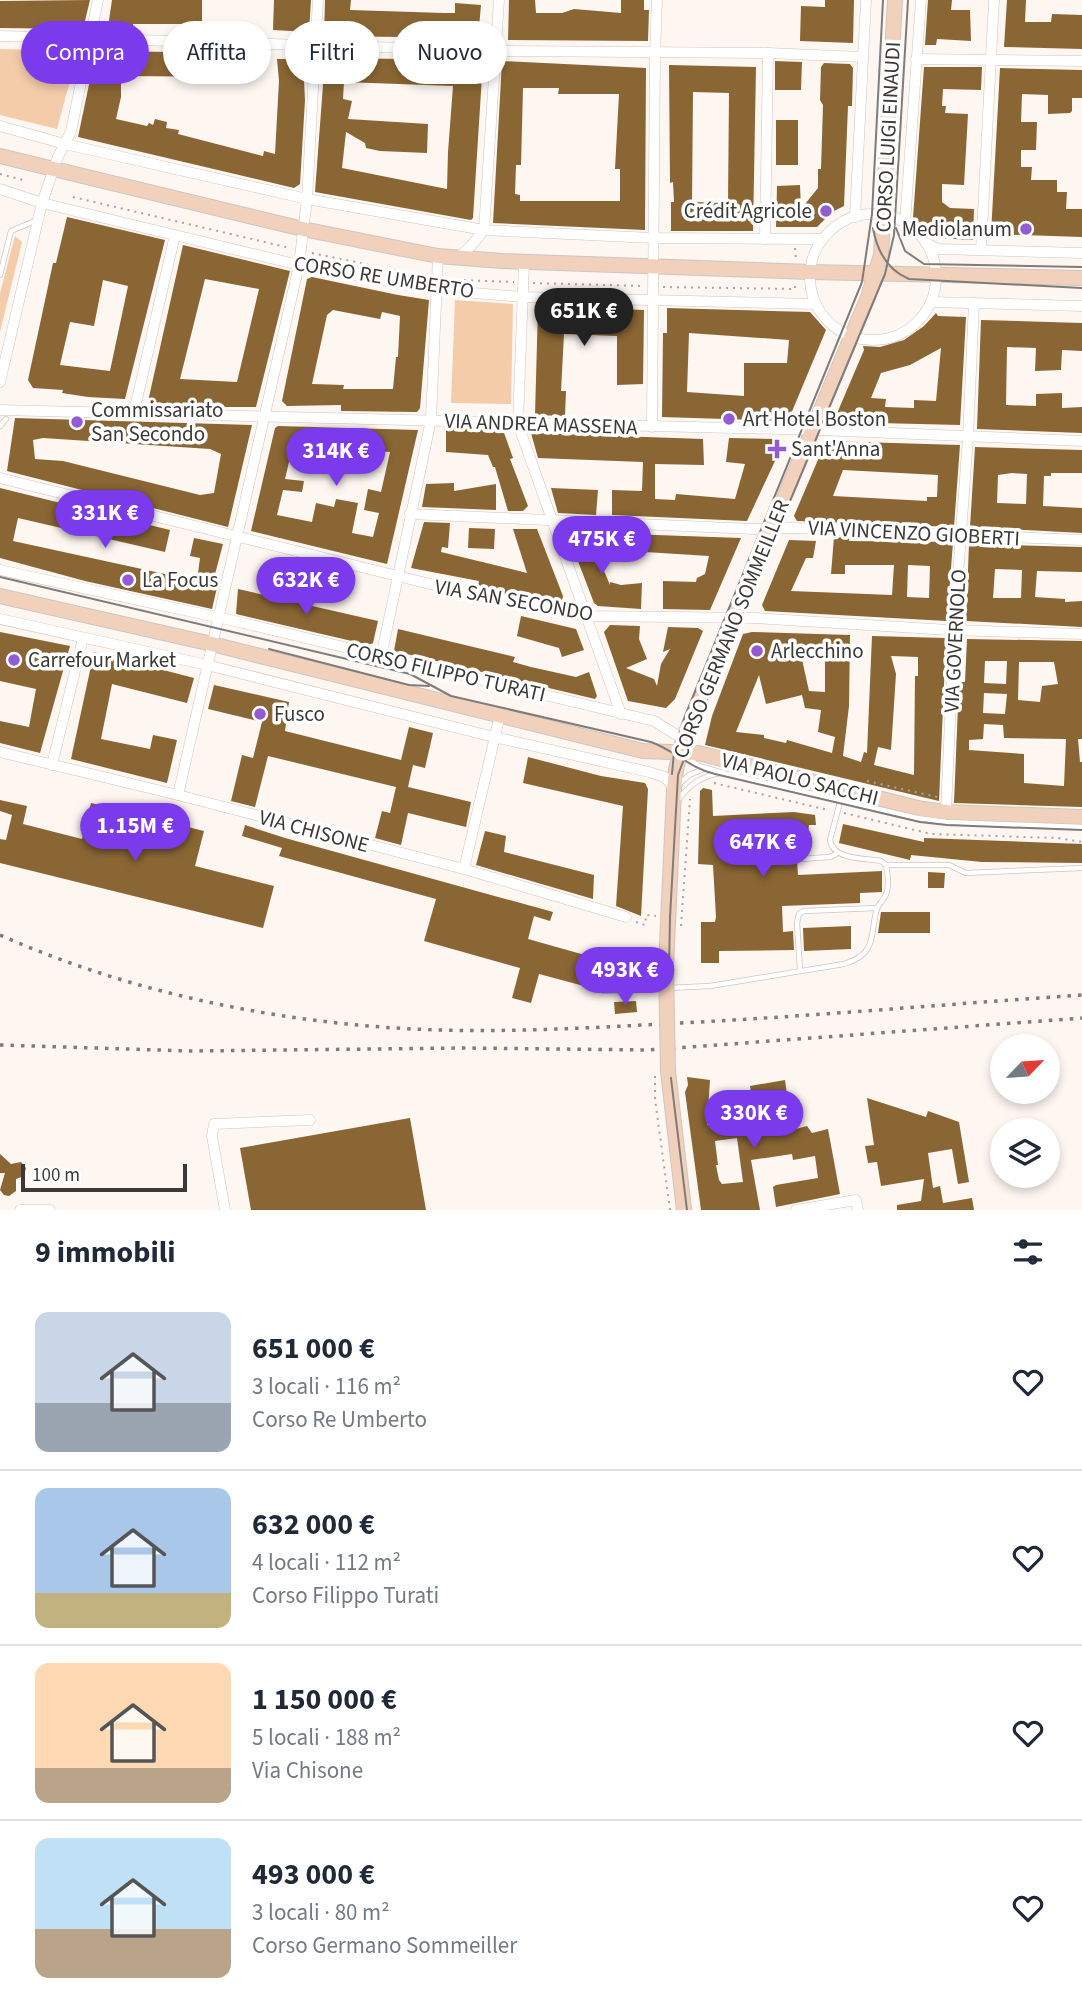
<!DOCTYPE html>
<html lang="it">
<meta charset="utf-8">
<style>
body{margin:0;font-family:"Source Sans 3",sans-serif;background:#f2f2f3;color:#1f2937;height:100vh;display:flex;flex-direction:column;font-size:26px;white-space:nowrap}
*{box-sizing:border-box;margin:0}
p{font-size:23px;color:#747a83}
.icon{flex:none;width:38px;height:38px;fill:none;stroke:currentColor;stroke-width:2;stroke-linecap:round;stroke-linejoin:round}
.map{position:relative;height:1210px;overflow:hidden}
.drawer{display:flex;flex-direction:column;background:#fff;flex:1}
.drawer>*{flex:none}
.banner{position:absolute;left:21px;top:21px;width:700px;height:63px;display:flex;gap:14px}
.needle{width:46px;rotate:65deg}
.fabs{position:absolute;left:990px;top:1034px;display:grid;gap:14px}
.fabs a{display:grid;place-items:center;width:70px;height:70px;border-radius:50%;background:#fff;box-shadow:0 4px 10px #0003;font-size:35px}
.scale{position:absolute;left:21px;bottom:18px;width:166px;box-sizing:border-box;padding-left:7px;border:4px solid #3b3937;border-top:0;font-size:19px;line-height:24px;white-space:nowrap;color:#3b3937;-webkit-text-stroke:5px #fff;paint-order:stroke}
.price{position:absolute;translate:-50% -60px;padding:0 16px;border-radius:24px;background:#7c3aed;color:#fff;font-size:23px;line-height:46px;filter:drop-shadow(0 2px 4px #0008)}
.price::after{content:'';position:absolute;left:50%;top:42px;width:21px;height:16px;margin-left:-10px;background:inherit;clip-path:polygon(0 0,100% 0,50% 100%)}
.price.current{background:#222;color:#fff}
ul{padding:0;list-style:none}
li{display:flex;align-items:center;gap:21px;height:175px;padding:0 35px}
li+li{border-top:2px solid #e0e1e3}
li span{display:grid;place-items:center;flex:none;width:196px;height:140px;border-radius:14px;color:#555}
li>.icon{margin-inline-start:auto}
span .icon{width:84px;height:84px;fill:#fffc;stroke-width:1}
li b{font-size:30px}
h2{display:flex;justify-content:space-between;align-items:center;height:84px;padding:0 35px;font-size:30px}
.pill{padding:0 24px;border-radius:32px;background:#fff;box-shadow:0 4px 10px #0003;font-size:24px;line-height:63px}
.pill.current{background:#7c3aed;color:#fff}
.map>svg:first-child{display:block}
.green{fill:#f4ccaa}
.building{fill:#8a6634;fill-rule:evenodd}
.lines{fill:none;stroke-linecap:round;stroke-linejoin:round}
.lane-casing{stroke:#cdc6c1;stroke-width:6}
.street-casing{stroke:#cdc6c1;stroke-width:11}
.secondary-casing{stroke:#cdc6c1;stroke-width:16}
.path{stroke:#a9a5a1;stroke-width:2;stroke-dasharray:2 5;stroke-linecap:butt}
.lane{stroke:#fff;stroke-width:4.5}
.street{stroke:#fff;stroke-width:10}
.secondary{stroke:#f2d1bc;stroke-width:14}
.tram{stroke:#807c79;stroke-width:2}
.rail{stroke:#807c79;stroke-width:3.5;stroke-dasharray:3.5 7;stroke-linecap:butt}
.secondary-bridge-casing{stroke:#cdc6c1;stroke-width:16;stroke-linecap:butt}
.secondary-bridge{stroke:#f2d1bc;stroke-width:14}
.poi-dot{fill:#925bd3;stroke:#fff;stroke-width:2.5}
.labels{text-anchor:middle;stroke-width:7;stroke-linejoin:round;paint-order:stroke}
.street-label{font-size:21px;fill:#3b3937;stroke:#fff}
.poi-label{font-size:21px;fill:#3b3937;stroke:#fff;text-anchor:start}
</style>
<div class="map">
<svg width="1082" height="1210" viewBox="0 0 1082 1210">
<rect width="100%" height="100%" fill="#fdf6f1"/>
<g class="green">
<path d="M0 49 78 51 57 129 0 115Z"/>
<path d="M15 236 22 242 0 332V293Z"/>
<path d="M455 300 513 304 511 404 451 403Z"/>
</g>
<g class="building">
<path d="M90 0 83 29 0 28V1Z"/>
<path d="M112 0H202V24H133V28L108 27Z"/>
<path d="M274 0H311L309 32 273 30Z"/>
<path d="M325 0H351L350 10 444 13H455V3L481 5 478 38 324 36Z"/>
<path d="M509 0H535L536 13H562L574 9 621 13V0H644V10H649L648 41 508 40Z"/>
<path d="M825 0H854L853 43 800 41 801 6 825 7Z"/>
<path d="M928 0H952L951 10H970L971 41 937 39 936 45H925Z"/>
<path d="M1007 0H1026L1025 22H1051L1052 14 1082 15V49L1004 47Z"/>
<path d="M96 51 250 53 249 77 121 76V97L116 119 147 126 149 123 153 125 155 119 167 122 166 128 179 130 178 134 263 156 264 151 275 154 279 81 277 59H303L305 100 300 184 294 188 78 137Z"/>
<path d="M325 58 483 60 473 218 471 220 315 192ZM344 82 453 86 448 152 447 189 342 168 346 132 365 143 366 148 380 151 427 153 428 124 348 119 352 101 343 99Z"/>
<path d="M502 61 646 68 645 230 493 223ZM523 88H559L558 94H619L615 169H620V201H520V195L515 194 516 165H521Z"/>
<path d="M775 61 802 62 801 90H775Z"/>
<path d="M824 63 850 64 853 68 852 106H848L844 206 832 212 817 227H776L777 186 800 185 801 209 818 188V169H821L823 105 820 100 821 67Z"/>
<path d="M669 65 756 67 753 231H671V202H674L673 182 670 183ZM693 92 729 93 728 203 692 202Z"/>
<path d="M924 67H982L981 90 943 89 942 106H946L945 113 968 114 964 185 942 184V202L950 208 974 209 973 240 935 238 913 218Z"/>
<path d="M1000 68 1082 70V98H1072V111L1070 113 1048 114V95L1022 94 1021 122H1037L1036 150H1021V167H1032L1031 180H1057V192H1067L1066 209H1082V237L991 234Z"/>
<rect x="776" y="120" width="22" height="45"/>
<path d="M67 217 165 240 125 399 88 397 62 393 63 390 33 388 28 380 53 263H56ZM103 280 128 286 110 371 60 365 70 322 94 326Z"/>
<path d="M183 245 290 271 256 407H208L151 402 149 397ZM205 279 259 289 237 382 180 379Z"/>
<path d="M312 277 398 295 429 300 420 408 417 412 341 411V405L287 406 282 401 307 279ZM333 310 380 319 382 312 400 316 398 357H396L393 389H343L344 385 312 384 327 315Z"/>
<path d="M538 306 644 310 643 384 617 385V336L564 334 561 391H566L565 416 535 415Z"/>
<path d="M667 308 810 312 826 330 788 421 662 417 663 333H667ZM689 333 789 340 787 363H744V396L687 392Z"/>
<path d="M936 313 938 316 966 317 960 425 838 422 835 418 864 350 863 346 880 347 904 340 924 326ZM941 348 936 401 914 400V408L885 407 886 399 871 398 881 373 910 365Z"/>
<path d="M981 320 1082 323V351L1062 350 1061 370 1035 371 1036 348 1007 347 1006 405 1036 406V394L1062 393V408L1082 407V433L977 429Z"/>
<path d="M15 418 252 425 228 527 7 471ZM43 438 210 449 221 454 214 493 200 495 63 461 35 459 33 440Z"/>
<path d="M278 426 418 430 387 564 251 531 275 428ZM292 449 329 451V470H344L343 450 390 452 381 492 368 489 364 510 379 513 373 537 352 533 358 503 336 499 334 507 316 503 312 522 277 515 283 490 302 492 304 481 285 479Z"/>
<path d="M446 428 503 430 513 458 510 459 528 506 523 511H508L495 467H493L488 455 446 452Z"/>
<path d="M531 433 703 439 704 465 655 464V499L675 500 676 494 735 499 745 464 726 462 729 438 777 439 782 446 747 521 612 515V490L642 491 643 462 538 458Z"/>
<path d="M826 441 960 445 954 527 797 521 794 516ZM843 470 938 475 937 497H927V501L833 496Z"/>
<path d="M975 447 1082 450V473H1051V476H1044L1043 506 1082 508V533L970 527ZM1012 473 1027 474 1026 504 997 503 998 475Z"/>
<path d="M454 483V491L496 484V510L422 507 426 484Z"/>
<path d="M0 488 170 530 165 552 18 518 13 541 197 581 200 558 190 556 194 538 223 544 214 578 219 579 212 609 85 581 0 558Z"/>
<path d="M551 488 598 490 596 515 558 513Z"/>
<path d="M424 522 450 523 448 548 442 547 441 552 527 573 513 529H537L563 596 562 602 559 603 497 592 478 587 479 581 411 568Z"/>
<path d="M469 528 495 529 494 549 468 548Z"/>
<path d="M566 530 595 533 594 547 610 585V582L621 585 642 583 641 609 598 606 594 603Z"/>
<path d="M611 533 656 535 741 538 710 610 663 609V581L696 582 697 578 705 574 709 556 645 552 632 561 628 556H611Z"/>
<path d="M834 537 850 538 849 541 953 542 947 621 765 611 762 605 789 540 816 541 813 558H806L791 591 892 595 894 565H845V574H831ZM908 565 930 566 929 598 907 597Z"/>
<path d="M969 544 1082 547V572L1037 571 1035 597 1065 599V602L1082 601V627L966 621ZM995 569 1022 570 1021 598H993Z"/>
<path d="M238 589 378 621 373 643 369 645 236 614Z"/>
<path d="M521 616 576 629 584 650 562 657 559 648 517 636Z"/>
<path d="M610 625 640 626 639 639 647 659 626 668 654 679 657 686 661 664 670 649 663 652 668 627 698 628 703 631 675 699 666 708 628 701 604 632Z"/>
<path d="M398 629 515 657 513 662 531 667 576 677 589 672 597 696 595 699 394 651Z"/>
<path d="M0 632 70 646 40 753 0 743V721L29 727 36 689 0 681Z"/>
<path d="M752 632 850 635 849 706 843 756 861 762 864 752 867 753 872 636 946 638 939 801 705 745 712 716 743 634ZM801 655H825V692L809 691ZM891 656 918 657V676H915L914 775 874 765 878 747 891 750 896 674ZM759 675 766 704 802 695 805 708 821 710 818 732 835 737 832 753 787 740 786 743 764 738V735L736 732Z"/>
<path d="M967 639 1082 641V739H1078L1080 762H1082V807L954 803 959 682H965ZM985 661H1007L1006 684 984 683ZM1019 662H1054L1058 684 1042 686 1040 702 1018 700ZM984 693 1007 694 1005 714 983 713ZM984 724 1003 725 1004 738 1066 739 1064 786 1024 783V754L969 750V740L983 739Z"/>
<path d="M94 652 194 678 187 703 112 684 101 739 150 749 153 735 177 740 167 783 71 759Z"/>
<path d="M214 685 289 702 285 731 401 760 409 727 433 733 425 768 413 765 408 787 471 802 466 827 408 813 401 845 375 838 382 811 390 813 396 787 268 756 255 807 231 801 242 755 253 758 262 722 208 709Z"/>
<path d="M528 757 601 776 645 783 648 789 641 916 616 906 623 806 523 783Z"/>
<path d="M703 788 712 790 713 816 794 812 815 815 816 825H809L807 841H801L796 846 798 875 882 871V892L860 893V903L782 906 783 932 793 931 794 950 719 951V963H701V922H715L716 917 713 865 698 864 700 791Z"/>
<path d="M0 800 27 806 23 824 82 839 91 803 204 831 195 866 274 886 263 928 0 863V839L6 840 12 815 0 811Z"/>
<path d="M843 824 924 842V838L1082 844V863L982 862 911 855 910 860 839 843Z"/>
<path d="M245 825 285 838 553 912 550 921 534 916 528 939 592 957 584 986 539 974 531 1003 512 998 520 968 424 941 436 899 279 856 282 848 242 836Z"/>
<path d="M485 831 506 836 504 852 594 875 593 899 476 865Z"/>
<path d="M928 872 945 873 944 888H928Z"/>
<path d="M881 912H930V933H878Z"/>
<path d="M851 926V949L804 951 803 928Z"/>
<path d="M636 1001 637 1012 615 1014 614 1002Z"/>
<path d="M687 1077 710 1080 707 1125 755 1119 750 1086 785 1080 792 1130 807 1126 812 1133 828 1129 840 1194 776 1207 773 1187 776 1185 818 1178 815 1156 793 1160 792 1154 751 1160 760 1210H701L685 1092 688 1085ZM737 1138 743 1182 722 1184 719 1180 716 1165H718L715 1141Z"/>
<path d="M867 1098 926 1117 928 1111 959 1122 969 1182 958 1184 952 1149 928 1153 933 1188 940 1186 943 1203 972 1198 974 1210H897V1205L921 1201 924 1179 881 1186 877 1162 868 1163 865 1146 874 1145Z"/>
<path d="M410 1118 426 1210H251L240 1148Z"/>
<path d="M0 1154 11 1164 21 1162 26 1168 24 1176 16 1179V1191L9 1196 4 1195 0 1190 5 1173H0Z"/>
</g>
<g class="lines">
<defs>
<g id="lane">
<path d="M0 275 11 231 37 220"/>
<path d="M0 426 6 419"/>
<path d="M686 757 699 766 723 773 917 818 947 822 1082 827"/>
<path d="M678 785 689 775 706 768"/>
<path d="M679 799C690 784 702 776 721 773"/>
<path d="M801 859 830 857 836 854"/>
<path d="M886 865H949L966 873 1082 868"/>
<path d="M800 970 797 923 799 914 804 911 876 908"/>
<path d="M604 991 710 986 844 964C876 954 870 939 876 912 877 906 881 903 884 898 890 890 888 875 886 865L881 861C863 858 833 860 830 840L843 791"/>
</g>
<g id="street">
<path d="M0 36 508 51 768 53 862 57"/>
<path d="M916 59 1082 61"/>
<path d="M0 126 65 144 307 199 484 230 653 238 823 239"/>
<path d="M0 189 42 203 299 265 437 290 522 297 816 304"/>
<circle cx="873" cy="277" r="63"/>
<path d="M855 217 866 0"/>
<path d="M905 223 921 0"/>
<path d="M765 239 768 53"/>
<path d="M926 243 938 249 1082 253"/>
<path d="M981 250 994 0"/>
<path d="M458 258 471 246 484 230 499 0"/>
<path d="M524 262 518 424 621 714"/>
<path d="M931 302 1082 306"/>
<path d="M0 382 42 203 57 159 71 131 98 0"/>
<path d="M0 410 820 430 1082 441"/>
<path d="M134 412 175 235"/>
<path d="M652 427 655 54 657 0"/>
<path d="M0 478 475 595 588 616 754 618 949 630 1082 634"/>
<path d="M410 514 753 529 792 528 1082 540"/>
<path d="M0 570 239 622 654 721 683 739"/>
<path d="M0 619 207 665 494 737 649 772 665 777 672 786"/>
<path d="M381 657 431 420 438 256"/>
<path d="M0 752 178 795 464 869 626 917"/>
<path d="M52 765 83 638"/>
<path d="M178 795 299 265 307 199 318 0"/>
<path d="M946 812 954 630 968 437 974 303"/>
<path d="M464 869 500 715"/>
<path d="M20 1210H50"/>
<path d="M225 1210 212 1136 214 1124 310 1120"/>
<path d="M796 1210 856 1200 858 1210"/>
</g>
<g id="secondary">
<path d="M0 156 303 229 438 256 502 261 810 272 1082 278"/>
<path d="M0 596 212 644 643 751 698 753 922 809 946 812 1082 817"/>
<path d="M666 967 674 790 676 770 683 739 868 297 881 255 895 0"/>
<path d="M668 1071 684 1210"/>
</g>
</defs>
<use href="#lane" class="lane-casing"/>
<use href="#street" class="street-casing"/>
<use href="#secondary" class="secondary-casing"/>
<g class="path">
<path d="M0 174 23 180"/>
<path d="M73 197 290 248"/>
<path d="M795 248 796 260"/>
<path d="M312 253 403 272"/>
<path d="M457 280 514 282"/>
<path d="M533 283 643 286"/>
<path d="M663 287 795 289V283"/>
<path d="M867 781 937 797"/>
<path d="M714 783 828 810"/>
<path d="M844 813 931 834 1058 838 1082 842"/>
<path d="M636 922 645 925 646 915 656 916"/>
<path d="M681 926 690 799"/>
<path d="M655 1076V1099L670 1210"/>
</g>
<use href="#lane" class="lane"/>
<use href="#street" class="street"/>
<use href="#secondary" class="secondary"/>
<g class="tram">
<path d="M873 228C877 251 887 270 909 279L1082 288"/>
<path d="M896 228 905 251 924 264 1082 267"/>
<path d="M0 577 410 674 451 696 651 742C674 750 691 769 715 774L920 822 947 825 1082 830"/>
<path d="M269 649 409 685 429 686"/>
<path d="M672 774 674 752 685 716 862 282 872 214 883 0"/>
<path d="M687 1210 670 1070 668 1020 670 917 678 775 703 709 885 274 894 235 908 0"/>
</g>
<g class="rail">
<path d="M0 935C124 990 260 1019 395 1028 490 1034 586 1028 681 1023 815 1016 948 1004 1082 995"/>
<path d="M0 1045 190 1051 463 1048 649 1050 1082 1018"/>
</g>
<defs>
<path id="secondary-bridge" d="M666 967 668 1071"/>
</defs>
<use href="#secondary-bridge" class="secondary-bridge-casing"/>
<use href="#secondary-bridge" class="secondary-bridge"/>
</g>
<g class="poi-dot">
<circle cx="826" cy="211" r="7"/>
<circle cx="1026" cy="229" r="7"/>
<circle cx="729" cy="419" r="7"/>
<circle cx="77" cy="422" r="7"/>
<path d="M773.5 438.5h7v7h7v7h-7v7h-7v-7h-7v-7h7z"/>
<circle cx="128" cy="580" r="7"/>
<circle cx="757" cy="651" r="7"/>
<circle cx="14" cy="660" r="7"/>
<circle cx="260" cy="714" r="7"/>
</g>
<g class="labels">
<g class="street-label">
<text transform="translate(888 137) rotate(-87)" y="7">CORSO LUIGI EINAUDI</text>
<text transform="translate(384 277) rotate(9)" y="7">CORSO RE UMBERTO</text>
<text transform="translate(541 424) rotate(2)" y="7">VIA ANDREA MASSENA</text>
<text transform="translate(914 533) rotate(3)" y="7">VIA VINCENZO GIOBERTI</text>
<text transform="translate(514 600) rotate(10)" y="7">VIA SAN SECONDO</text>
<text transform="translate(731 629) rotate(-68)" y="7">CORSO GERMANO SOMMEILLER</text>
<text transform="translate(955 641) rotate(-87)" y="7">VIA GOVERNOLO</text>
<text transform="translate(446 672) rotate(13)" y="7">CORSO FILIPPO TURATI</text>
<text transform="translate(800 779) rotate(14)" y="7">VIA PAOLO SACCHI</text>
<text transform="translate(314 831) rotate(15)" y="7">VIA CHISONE</text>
</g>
<g class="poi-label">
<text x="812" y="218" text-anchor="end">Crédit Agricole</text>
<text x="1012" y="236" text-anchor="end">Mediolanum</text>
<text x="91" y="417">Commissariato<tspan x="91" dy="24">San Secondo</tspan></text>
<text x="743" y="426">Art Hotel Boston</text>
<text x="791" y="456">Sant'Anna</text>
<text x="142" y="587">La Focus</text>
<text x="771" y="658">Arlecchino</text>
<text x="28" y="667">Carrefour Market</text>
<text x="274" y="721">Fusco</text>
</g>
</g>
</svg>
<div class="fabs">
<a><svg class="needle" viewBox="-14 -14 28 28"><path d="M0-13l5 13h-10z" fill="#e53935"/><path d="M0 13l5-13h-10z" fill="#747a83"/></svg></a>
<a><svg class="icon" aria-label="layers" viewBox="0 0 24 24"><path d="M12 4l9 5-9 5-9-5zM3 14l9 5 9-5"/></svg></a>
</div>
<div class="scale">100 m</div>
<b class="price current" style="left:584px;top:348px">651K €</b>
<b class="price" style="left:336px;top:488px">314K €</b>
<b class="price" style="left:105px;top:550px">331K €</b>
<b class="price" style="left:602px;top:576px">475K €</b>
<b class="price" style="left:306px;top:617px">632K €</b>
<b class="price" style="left:135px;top:863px">1.15M €</b>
<b class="price" style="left:763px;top:879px">647K €</b>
<b class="price" style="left:625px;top:1007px">493K €</b>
<b class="price" style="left:754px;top:1150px">330K €</b>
<div class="banner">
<a class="pill current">Compra</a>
<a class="pill">Affitta</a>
<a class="pill">Filtri</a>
<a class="pill">Nuovo</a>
</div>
</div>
<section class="drawer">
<h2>9 immobili<svg class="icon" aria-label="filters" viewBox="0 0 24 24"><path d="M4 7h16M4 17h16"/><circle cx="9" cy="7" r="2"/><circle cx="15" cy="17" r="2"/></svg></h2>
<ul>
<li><span style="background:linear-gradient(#c9d6e8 65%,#9aa5b1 0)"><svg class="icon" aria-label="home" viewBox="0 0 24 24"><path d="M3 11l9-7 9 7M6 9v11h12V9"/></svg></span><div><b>651 000 €</b><p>3 locali · 116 m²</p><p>Corso Re Umberto</p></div><svg class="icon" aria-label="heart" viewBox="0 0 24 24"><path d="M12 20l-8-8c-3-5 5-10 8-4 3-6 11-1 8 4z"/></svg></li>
<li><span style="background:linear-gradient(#a9c7e8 75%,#c2b280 0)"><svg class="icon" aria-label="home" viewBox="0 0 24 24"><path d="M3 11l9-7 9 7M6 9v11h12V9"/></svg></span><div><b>632 000 €</b><p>4 locali · 112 m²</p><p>Corso Filippo Turati</p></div><svg class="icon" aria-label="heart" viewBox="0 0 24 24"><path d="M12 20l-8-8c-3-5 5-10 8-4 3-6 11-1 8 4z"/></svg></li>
<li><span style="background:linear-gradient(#ffd9b3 75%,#b9a48a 0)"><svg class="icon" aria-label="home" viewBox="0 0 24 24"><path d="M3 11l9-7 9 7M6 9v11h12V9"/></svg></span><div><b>1 150 000 €</b><p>5 locali · 188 m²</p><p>Via Chisone</p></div><svg class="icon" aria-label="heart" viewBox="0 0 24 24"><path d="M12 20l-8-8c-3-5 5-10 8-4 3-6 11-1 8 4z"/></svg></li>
<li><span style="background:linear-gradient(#bfe0f5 65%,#b9a48a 0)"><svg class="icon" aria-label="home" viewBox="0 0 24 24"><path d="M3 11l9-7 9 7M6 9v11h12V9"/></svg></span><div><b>493 000 €</b><p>3 locali · 80 m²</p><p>Corso Germano Sommeiller</p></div><svg class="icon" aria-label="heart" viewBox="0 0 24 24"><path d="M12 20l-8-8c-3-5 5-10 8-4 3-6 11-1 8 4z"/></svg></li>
</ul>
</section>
